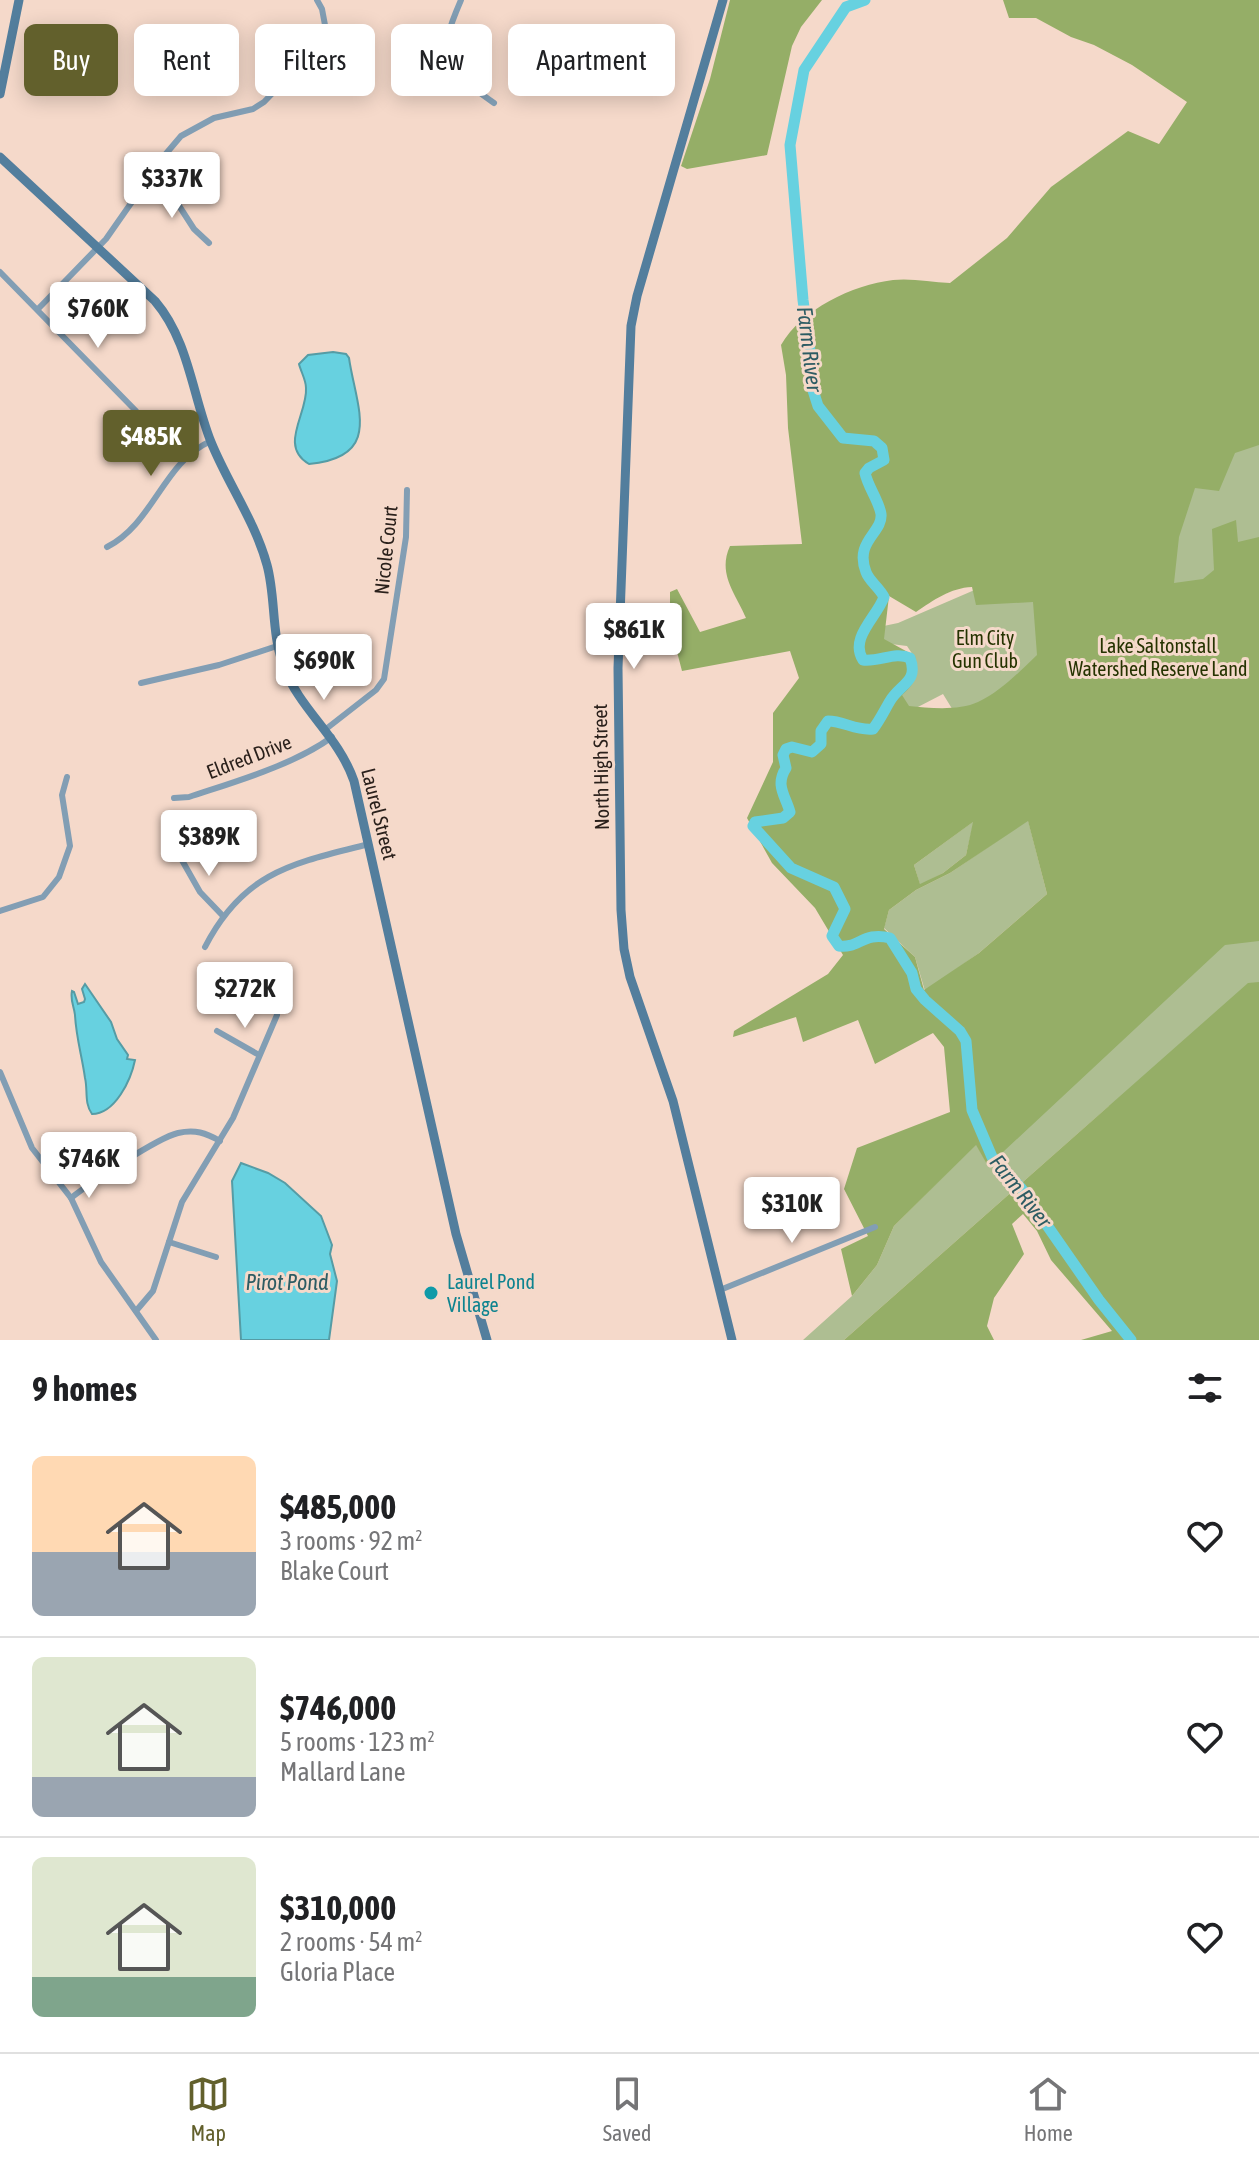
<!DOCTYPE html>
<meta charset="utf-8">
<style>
body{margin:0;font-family:"Asap Condensed",sans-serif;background:#f2f2f2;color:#202124;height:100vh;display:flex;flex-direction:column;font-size:30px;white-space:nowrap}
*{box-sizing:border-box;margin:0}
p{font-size:26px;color:#757577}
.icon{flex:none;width:44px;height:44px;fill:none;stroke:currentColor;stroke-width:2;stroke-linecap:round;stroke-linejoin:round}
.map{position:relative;height:1340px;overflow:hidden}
.side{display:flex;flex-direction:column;background:#fff;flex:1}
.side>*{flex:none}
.banner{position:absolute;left:24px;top:24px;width:800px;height:72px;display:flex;gap:16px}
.price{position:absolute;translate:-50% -68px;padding:0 18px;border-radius:8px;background:#fff;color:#222;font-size:26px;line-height:52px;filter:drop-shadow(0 2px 4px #0008)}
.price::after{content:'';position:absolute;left:50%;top:48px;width:24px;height:18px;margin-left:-12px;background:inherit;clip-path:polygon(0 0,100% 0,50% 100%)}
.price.on{background:#62602c;color:#fff}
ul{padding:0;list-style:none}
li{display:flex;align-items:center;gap:24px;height:200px;padding:0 32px}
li+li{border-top:2px solid #e0e0e0}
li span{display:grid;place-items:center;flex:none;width:224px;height:160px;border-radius:12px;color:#555}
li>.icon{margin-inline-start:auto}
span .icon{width:96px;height:96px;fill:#fffc;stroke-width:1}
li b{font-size:34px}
h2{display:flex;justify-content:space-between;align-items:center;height:96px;padding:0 32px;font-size:34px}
.tag{padding:0 28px;border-radius:12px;background:#fff;box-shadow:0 4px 20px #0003;font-size:28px;line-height:72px}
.tag.on{background:#62602c;color:#fff}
.tab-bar{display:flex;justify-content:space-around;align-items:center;height:112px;border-top:2px solid #e0e0e0;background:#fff;font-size:22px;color:#757577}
.tab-bar a{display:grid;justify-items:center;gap:4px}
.tab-bar .on{color:#62602c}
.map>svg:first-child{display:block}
.green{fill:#aebe92}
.forest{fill:#95ae67;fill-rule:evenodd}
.water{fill:#67d1e0;stroke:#559ca5;stroke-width:2}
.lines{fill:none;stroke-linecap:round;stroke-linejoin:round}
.river{stroke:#67d1e0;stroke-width:11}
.street{stroke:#829eb4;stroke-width:6}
.secondary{stroke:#537e9d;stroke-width:9}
.culture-dot{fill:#0f9aa8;stroke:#f5d9ca;stroke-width:3}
.labels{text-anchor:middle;stroke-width:6;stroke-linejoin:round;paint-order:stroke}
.street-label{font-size:20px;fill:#2a201b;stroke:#f5d9ca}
.park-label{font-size:20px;fill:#253300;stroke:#f5d9ca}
.culture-label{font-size:20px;fill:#0d838f;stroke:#f5d9ca;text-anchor:start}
.water-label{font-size:22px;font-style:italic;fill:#2d5c63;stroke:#f5d9ca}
</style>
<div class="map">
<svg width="1259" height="1340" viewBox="0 0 1259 1340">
<rect width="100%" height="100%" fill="#f5d9ca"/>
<g class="green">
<path d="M1259 0V1340L1109 1106 844 1340H803L852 1296 877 1265 894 1226 976 1144 988 1165 1065 821 967 733 943 694 887 723 915 658 907 646 883 643 874 628 898 623 1088 541Z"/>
<path d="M1028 820 1047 894 979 953 925 991 915 957 884 928 889 910 916 890 950 873Z"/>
<path d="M974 821 966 855 943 873 920 885 914 865Z"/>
</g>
<g class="forest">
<path d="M730 0H822L801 27 792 46 767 155 687 169 681 166 710 79Z"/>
<path d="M1003 0H1259V445L1235 453 1219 491 1195 488 1179 537 1174 583 1203 579 1214 570 1212 529 1236 520 1238 542 1259 537V941L1225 945 988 1166 976 1145 894 1226 877 1265 852 1296 841 1249 868 1236 844 1189 857 1148 950 1112 944 1047 933 1033 875 1064 858 1020 803 1042 796 1017 733 1037 734 1031 828 974 843 955 815 908 772 863 747 818 773 762V713L799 678 790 651 682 671 670 625V592L677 589 700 632 746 618C736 594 717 574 730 546L802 544 788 428 786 375 781 345C802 309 852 285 893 280 911 278 931 282 950 283L1007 238 1051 187 1128 131 1159 144 1187 102 1132 65 1094 45 1071 37 1036 18H1009ZM972 587 976 605 1033 602 1037 655C1019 672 1000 692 978 702 959 711 929 708 909 706L902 695C916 683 918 674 915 656L884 639 889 596 916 612C934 600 950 588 972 587ZM1028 821 1047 894 979 953 924 990 915 957 884 929 889 910 916 890 950 873ZM973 822 966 855 943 873 920 884 914 865Z"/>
<path d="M1259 982V1340H1081L1112 1331 1051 1260 1037 1231 1023 1214 1012 1224 1024 1254 994 1298 987 1326 994 1340H844L1248 983Z"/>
</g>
<g class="water">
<path d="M333 352 346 354 349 358C356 407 384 457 309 464 278 446 308 413 306 388 306 380 301 372 299 364L308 355Z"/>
<path d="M85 984 111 1022 117 1039 128 1055 127 1059 135 1060C131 1080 115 1114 92 1114 84 1103 88 1090 85 1078 82 1056 76 1037 75 1015 74 1006 70 1000 72 991L74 992 78 1004 84 1002 85 999 82 989Z"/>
<path d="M241 1163 268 1173 285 1183 321 1216 332 1245 330 1254 337 1281 329 1340H241L232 1181Z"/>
</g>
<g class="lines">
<path class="river" d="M865 0 846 7 804 70 790 145 803 300 810 351 811 384 818 406 843 438 874 441 882 448 884 460 869 468 865 473C868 487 879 501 881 514 883 533 854 541 866 572 869 581 879 587 884 597 877 617 849 638 863 660 880 662 895 651 910 658 919 682 900 684 890 701 884 711 880 720 873 729 856 731 844 721 828 721L821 731V744L812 752 792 747 786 749 783 755 786 768C775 785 785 795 790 812L783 818 755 822 753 826 791 868 834 887 845 909 832 936 839 946C858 949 864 931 890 938L912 973 916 989 925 1000 960 1031 966 1041 972 1110 992 1157 1021 1188 1099 1300 1131 1340"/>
<g class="street">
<path d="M461 0C435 60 442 66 494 103"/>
<path d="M150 176 174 198 194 229 209 243"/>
<path d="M0 272 136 411"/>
<path d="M38 309 106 239 164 156 181 136 214 118 253 109 264 102 314 50 323 36 325 25 322 9 317 0"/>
<path d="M107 547C154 523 163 462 211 441"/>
<path d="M141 683 219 665 277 646"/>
<path d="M326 729 376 690 384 679 406 537 407 490"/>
<path d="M174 798 189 797C234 782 294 765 332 737"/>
<path d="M179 855 200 892 223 916"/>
<path d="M0 911 43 897 59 877 70 846 62 795 67 777"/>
<path d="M205 947C244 871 294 863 369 844"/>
<path d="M217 1031 259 1055"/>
<path d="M0 1072 32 1148 71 1198 101 1262 156 1340"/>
<path d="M71 1198C90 1183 157 1138 178 1133 195 1129 206 1133 220 1141"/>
<path d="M169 1242 216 1257"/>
<path d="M720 1290 875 1227"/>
<path d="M136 1311 153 1291 182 1202 233 1118 277 1015"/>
</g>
<g class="secondary">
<path d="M723 0 637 296 631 326 618 668 621 910 624 949 630 977 673 1101 732 1340"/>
<path d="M0 94 19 0"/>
<path d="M0 157 155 301C189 341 192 394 211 442 228 484 255 521 267 565 276 598 271 634 284 667 300 710 338 735 354 781L456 1234 487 1340"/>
</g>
</g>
<circle class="culture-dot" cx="431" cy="1293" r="8"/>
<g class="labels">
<g class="street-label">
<text transform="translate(386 550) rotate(-84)" y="7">Nicole Court</text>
<text transform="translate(249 757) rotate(-21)" y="7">Eldred Drive</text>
<text transform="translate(601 767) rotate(-91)" y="7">North High Street</text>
<text transform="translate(379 814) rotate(76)" y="7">Laurel Street</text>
</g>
<g class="park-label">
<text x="985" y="645">Elm City<tspan x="985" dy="23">Gun Club</tspan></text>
<text x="1158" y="653">Lake Saltonstall<tspan x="1158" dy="23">Watershed Reserve Land</tspan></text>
</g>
<g class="culture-label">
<text x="447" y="1289">Laurel Pond<tspan x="447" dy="23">Village</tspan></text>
</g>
<g class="water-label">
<text transform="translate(810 349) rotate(83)" y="8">Farm River</text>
<text transform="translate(1021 1191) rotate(52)" y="8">Farm River</text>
<text x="287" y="1290">Pirot Pond</text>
</g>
</g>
</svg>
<b class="price" style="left:172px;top:220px">$337K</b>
<b class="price" style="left:98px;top:350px">$760K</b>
<b class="price on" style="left:151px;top:478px">$485K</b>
<b class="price" style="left:634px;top:671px">$861K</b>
<b class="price" style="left:324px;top:702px">$690K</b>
<b class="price" style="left:209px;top:878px">$389K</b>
<b class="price" style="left:245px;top:1030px">$272K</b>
<b class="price" style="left:89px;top:1200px">$746K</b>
<b class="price" style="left:792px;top:1245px">$310K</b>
<div class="banner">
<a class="tag on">Buy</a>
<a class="tag">Rent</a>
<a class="tag">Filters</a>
<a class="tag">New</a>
<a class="tag">Apartment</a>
</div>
</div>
<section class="side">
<h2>9 homes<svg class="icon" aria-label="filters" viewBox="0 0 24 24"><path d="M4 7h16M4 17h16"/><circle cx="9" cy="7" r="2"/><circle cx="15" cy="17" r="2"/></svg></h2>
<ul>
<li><span style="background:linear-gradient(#ffd9b3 60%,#9aa5b1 0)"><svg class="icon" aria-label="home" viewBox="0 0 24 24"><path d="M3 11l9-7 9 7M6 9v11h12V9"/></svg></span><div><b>$485,000</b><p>3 rooms · 92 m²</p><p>Blake Court</p></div><svg class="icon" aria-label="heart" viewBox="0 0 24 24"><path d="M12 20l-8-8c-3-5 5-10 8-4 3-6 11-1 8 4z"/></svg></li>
<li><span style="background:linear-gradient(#dfe7d0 75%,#9aa5b1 0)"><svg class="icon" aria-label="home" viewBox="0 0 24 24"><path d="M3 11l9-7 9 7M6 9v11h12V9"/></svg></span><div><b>$746,000</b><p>5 rooms · 123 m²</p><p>Mallard Lane</p></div><svg class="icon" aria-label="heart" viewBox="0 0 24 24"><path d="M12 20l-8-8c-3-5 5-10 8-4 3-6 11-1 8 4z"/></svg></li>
<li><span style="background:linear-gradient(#dfe7d0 75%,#7fa58c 0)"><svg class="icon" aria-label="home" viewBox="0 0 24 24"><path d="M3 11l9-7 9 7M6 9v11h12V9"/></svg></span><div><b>$310,000</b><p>2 rooms · 54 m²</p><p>Gloria Place</p></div><svg class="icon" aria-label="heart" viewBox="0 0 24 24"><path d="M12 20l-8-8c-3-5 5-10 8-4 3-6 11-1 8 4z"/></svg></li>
</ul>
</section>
<nav class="tab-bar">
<a class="on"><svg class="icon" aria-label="map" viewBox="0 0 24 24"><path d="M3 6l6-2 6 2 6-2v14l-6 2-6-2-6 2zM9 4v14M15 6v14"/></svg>Map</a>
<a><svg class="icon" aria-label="saved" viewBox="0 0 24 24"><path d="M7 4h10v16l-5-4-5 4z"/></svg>Saved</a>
<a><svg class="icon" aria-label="home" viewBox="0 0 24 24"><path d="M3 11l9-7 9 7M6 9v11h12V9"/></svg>Home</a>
</nav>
